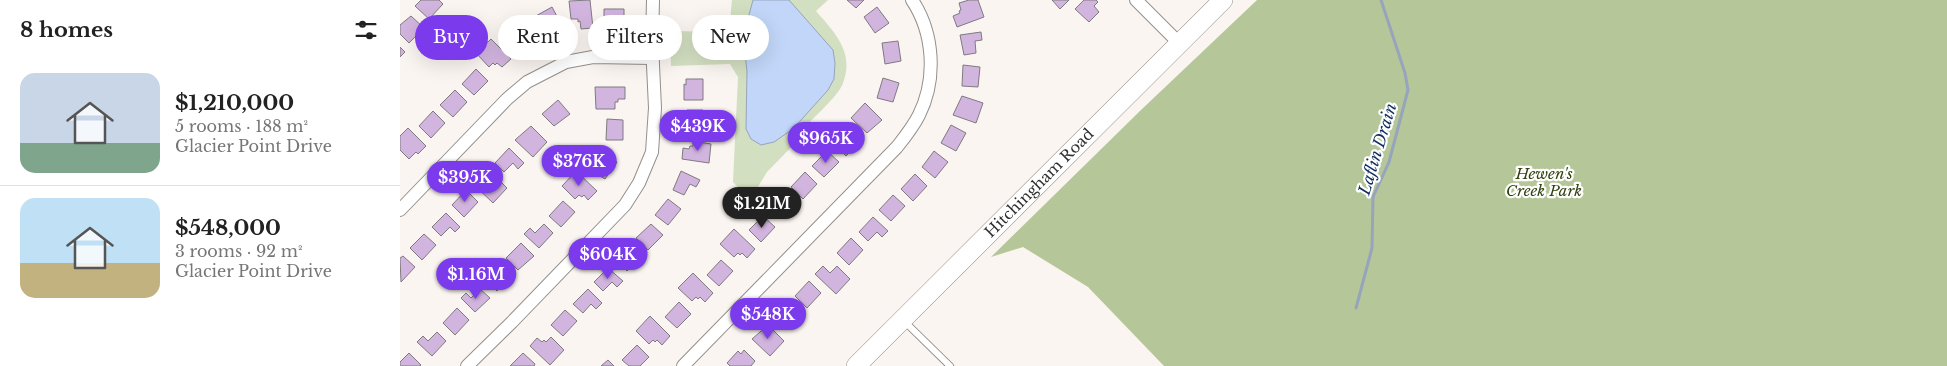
<!DOCTYPE html>
<meta charset="utf-8">
<style>
body{margin:0;font-family:"Libre Baskerville",serif;background:#f6f6f6;color:#222;height:100vh;display:flex;flex-direction:column;font-size:19px;white-space:nowrap}
*{box-sizing:border-box;margin:0}
p{font-size:16px;color:#767676}
.icon{flex:none;width:28px;height:28px;fill:none;stroke:currentColor;stroke-width:2;stroke-linecap:round;stroke-linejoin:round}
.map{position:relative;flex:1;overflow:hidden}
.details{display:flex;flex-direction:column;background:#fff;width:400px}
.details>*{flex:none}
.hud{position:absolute;left:15px;top:15px;width:475px;height:45px;display:flex;gap:10px}
.price{position:absolute;translate:-50% -42px;padding:0 11px;border-radius:18px;background:#7c3aed;color:#fff;font-size:16px;line-height:32px;filter:drop-shadow(0 1px 2px #0008)}
.price::after{content:'';position:absolute;left:50%;top:30px;width:15px;height:11px;margin-left:-8px;background:inherit;clip-path:polygon(0 0,100% 0,50% 100%)}
.price.on{background:#222;color:#fff}
ul{padding:0;list-style:none}
li{display:flex;align-items:center;gap:15px;height:125px;padding:0 20px}
li+li{border-top:1px solid #e0e0e0}
li span{display:grid;place-items:center;flex:none;width:140px;height:100px;border-radius:15px;color:#555}
li>.icon{margin-inline-start:auto}
span .icon{width:60px;height:60px;fill:#fffc;stroke-width:1}
li b{font-size:21px}
h2{display:flex;justify-content:space-between;align-items:center;height:60px;padding:0 20px;font-size:21px}
.chip{padding:0 18px;border-radius:22px;background:#fff;box-shadow:0 5px 20px #0002;font-size:18px;line-height:45px}
.chip.on{background:#7c3aed;color:#fff}
main{display:flex;flex:1;min-height:0}
.map>svg:first-child{display:block}
.green{fill:#d3dfc1}
.forest{fill:#b5c799}
.water{fill:#c1d6f8;stroke:#96a4bc}
.lines{fill:none;stroke-linecap:round;stroke-linejoin:round}
.stream{stroke:#96a4bc;stroke-width:3}
.building{fill:#d2b5df;stroke:#7e7b80}
.lane-casing{stroke:#948f8b;stroke-width:8}
.street-casing{stroke:#948f8b;stroke-width:14}
.secondary-casing{stroke:#948f8b;stroke-width:20}
.lane{stroke:#fff;stroke-width:6}
.street{stroke:#fff;stroke-width:12}
.secondary{stroke:#fff;stroke-width:19}
.labels{text-anchor:middle;stroke-width:4.5;stroke-linejoin:round;paint-order:stroke}
.park-label{font-size:15px;font-style:italic;fill:#31420e;stroke:#fff}
.street-label{font-size:15px;fill:#32302f;stroke:#fff}
.water-label{font-size:16px;font-style:italic;fill:#0f2d5f;stroke:#fff}
</style>
<main>
<section class="details">
<h2>8 homes<svg class="icon" aria-label="filters" viewBox="0 0 24 24"><path d="M4 7h16M4 17h16"/><circle cx="9" cy="7" r="2"/><circle cx="15" cy="17" r="2"/></svg></h2>
<ul>
<li><span style="background:linear-gradient(#c9d6e8 70%,#7fa58c 0)"><svg class="icon" aria-label="home" viewBox="0 0 24 24"><path d="M3 11l9-7 9 7M6 9v11h12V9"/></svg></span><div><b>$1,210,000</b><p>5 rooms · 188 m²</p><p>Glacier Point Drive</p></div></li>
<li><span style="background:linear-gradient(#bfe0f5 65%,#c2b280 0)"><svg class="icon" aria-label="home" viewBox="0 0 24 24"><path d="M3 11l9-7 9 7M6 9v11h12V9"/></svg></span><div><b>$548,000</b><p>3 rooms · 92 m²</p><p>Glacier Point Drive</p></div></li>
</ul>
</section>
<div class="map">
<svg width="1547" height="366" viewBox="0 0 1547 366">
<rect width="100%" height="100%" fill="#faf5f0"/>
<path class="green" d="M332 0H428L416 11C434 32 455 52 443 83 439 95 419 112 410 122V128L367 172 350 200 333 182 338 77 330 64 271 66 270 31 329 32Z"/>
<path class="forest" d="M857 0H1547V366H764L688 287 623 247 591 257 741 110Z"/>
<path class="water" d="M353 0H389L433 50 435 63 434 79 428 90 393 129 374 142 361 145 351 139 346 129 347 71 343 37Z"/>
<g class="lines">
<path class="stream" d="M956 308 972 248 973 197 989 162 1008 90 1005 73 981 0"/>
</g>
<g class="building">
<path d="M21 0H39L43 4 29 19 15 6Z"/>
<path d="M190 0 193 28 181 29 180 21 178 22V19H171L169 1Z"/>
<path d="M447 0H464L456 8Z"/>
<path d="M569 0H578L584 17 557 27 553 16 560 13 559 11 561 10 559 3Z"/>
<path d="M652 0H669L660 9Z"/>
<path d="M684 0H696L698 2 694 6 699 12 689 22 675 9Z"/>
<path d="M152 7 160 22 142 32 134 17Z"/>
<path d="M477 7 489 23 475 33 464 17Z"/>
<path d="M204 9H224V25L204 26Z"/>
<path d="M11 16 24 28 9 43 0 34V25Z"/>
<path d="M127 28 135 43 117 53 109 38Z"/>
<path d="M581 32 582 40 575 41 576 53 564 55 560 35Z"/>
<path d="M91 39 111 59 102 67 97 63 95 65 93 63 89 67 76 53Z"/>
<path d="M498 41 501 61 485 64 482 43Z"/>
<path d="M0 47 5 52 0 57Z"/>
<path d="M563 65 580 67 578 87 562 86Z"/>
<path d="M76 69 88 81 74 95 62 84Z"/>
<path d="M483 78 499 83 493 102 477 98Z"/>
<path d="M286 79H303V100H284V84L286 85Z"/>
<path d="M195 87H225V99H218V102H215V109H196Z"/>
<path d="M55 90 67 102 53 117 40 105Z"/>
<path d="M562 96 583 103 576 123 553 115Z"/>
<path d="M158 100 170 114 154 126 142 114Z"/>
<path d="M465 103 482 120 467 133 451 118Z"/>
<path d="M287 110H303L302 131H284V115H286Z"/>
<path d="M33 111 45 123 31 138 19 126Z"/>
<path d="M207 119 223 120V140H206Z"/>
<path d="M551 125 566 133 556 151 541 143Z"/>
<path d="M131 126 147 142 133 157 115 140Z"/>
<path d="M8 128 26 146 18 154 16 152 9 159 0 150V136Z"/>
<path d="M449 129 461 141 446 156 434 144Z"/>
<path d="M293 141 311 144 309 163 282 159 283 148 289 149 290 146H293Z"/>
<path d="M109 148 124 163 118 169 113 163 104 172 95 163Z"/>
<path d="M427 151 439 162 424 177 412 166Z"/>
<path d="M534 151 548 162 535 178 522 167Z"/>
<path d="M201 153 217 162 205 179 190 170Z"/>
<path d="M176 171 197 191 188 200 184 195 182 197 179 195 175 199 162 186Z"/>
<path d="M281 171 300 180 296 187 290 184 284 195 273 190Z"/>
<path d="M405 172 417 184 403 199 391 187Z"/>
<path d="M81 174 85 178 87 177 89 179 94 175 107 188 93 203 72 183Z"/>
<path d="M515 174 527 186 513 201 501 189Z"/>
<path d="M377 187 398 207 389 215 384 211 378 217 362 201Z"/>
<path d="M66 190 78 202 64 217 52 205Z"/>
<path d="M493 195 505 206 491 221 479 210Z"/>
<path d="M268 199 281 209 268 225 255 215Z"/>
<path d="M163 201 175 212 161 227 149 216Z"/>
<path d="M46 213 60 227 55 232 50 227 41 236 32 227Z"/>
<path d="M363 216 375 227 361 242 349 230Z"/>
<path d="M473 217 488 231 482 237 477 232 468 241 459 232Z"/>
<path d="M144 224 153 233 139 248 124 234 130 228 135 233Z"/>
<path d="M251 224 263 235 248 250 236 238Z"/>
<path d="M334 229 355 249 347 258 342 253 340 255 338 253 334 257 320 244Z"/>
<path d="M24 234 36 245 22 260 10 248Z"/>
<path d="M451 238 463 250 449 265 437 253Z"/>
<path d="M121 243 134 256 118 270 106 258Z"/>
<path d="M229 244 241 256 227 271 215 259Z"/>
<path d="M3 256 15 267 1 282 0 258Z"/>
<path d="M321 260 333 271 319 286 307 275Z"/>
<path d="M99 265 111 277 97 291 85 280Z"/>
<path d="M423 266 430 273 437 266 450 279 436 294 415 274Z"/>
<path d="M208 268 223 281 217 287 212 282 203 291 194 282Z"/>
<path d="M293 273 313 293 305 302 300 297 298 299 296 297 292 301 278 288Z"/>
<path d="M409 281 421 293 407 308 395 296Z"/>
<path d="M80 289 90 298 75 312 61 298 66 293 71 298Z"/>
<path d="M188 289 202 303 196 309 191 304 183 313 173 304Z"/>
<path d="M279 302 291 314 277 328 265 317Z"/>
<path d="M389 303 398 312 384 327 374 318Z"/>
<path d="M57 308 69 320 55 335 43 323Z"/>
<path d="M165 310 177 321 163 336 151 325Z"/>
<path d="M250 316 270 336 262 345 257 340 255 342 253 340 249 344 236 331Z"/>
<path d="M368 325 384 341 370 356 352 339Z"/>
<path d="M37 332 46 341 32 356 17 342 23 336 28 341Z"/>
<path d="M151 337 164 350 150 365 130 346 137 338 142 342 144 340 146 342Z"/>
<path d="M237 345 249 357 240 366H229L222 360Z"/>
<path d="M344 350 355 361 351 366H330L327 363 338 351 341 354Z"/>
<path d="M9 353 21 365 20 366H0V362Z"/>
<path d="M123 353 135 364 134 366H110Z"/>
<path d="M208 360 214 366H201Z"/>
</g>
<g class="lines">
<defs>
<path id="lane" d="M503 320 550 366"/>
<g id="street">
<path d="M736 0 779 43"/>
<path d="M0 210 107 99 127 82 166 62 193 57 253 58"/>
<path d="M67 366 112 322 225 205 239 183 252 152 255 108 252 44 253 0"/>
<path d="M283 366 497 147C505 137 513 127 519 115 537 79 534 33 512 0"/>
</g>
<g id="secondary">
<path id="s1" d="M456 366 823 0"/>
</g>
</defs>
<use href="#lane" class="lane-casing"/>
<use href="#street" class="street-casing"/>
<use href="#secondary" class="secondary-casing"/>
<use href="#lane" class="lane"/>
<use href="#street" class="street"/>
<use href="#secondary" class="secondary"/>
</g>
<g class="labels">
<g class="park-label">
<text x="1144" y="179">Hewen's<tspan x="1144" dy="17">Creek Park</tspan></text>
</g>
<g class="street-label">
<text dy="5" stroke="none"><textPath href="#s1" startOffset="259">Hitchingham Road</textPath></text>
</g>
<g class="water-label">
<text transform="translate(977 149) rotate(-73)" y="6">Laflin Drain</text>
</g>
</g>
</svg>
<b class="price" style="left:298px;top:152px">$439K</b>
<b class="price" style="left:426px;top:164px">$965K</b>
<b class="price" style="left:179px;top:187px">$376K</b>
<b class="price" style="left:65px;top:203px">$395K</b>
<b class="price on" style="left:362px;top:229px">$1.21M</b>
<b class="price" style="left:208px;top:280px">$604K</b>
<b class="price" style="left:76px;top:300px">$1.16M</b>
<b class="price" style="left:368px;top:340px">$548K</b>
<div class="hud">
<a class="chip on">Buy</a>
<a class="chip">Rent</a>
<a class="chip">Filters</a>
<a class="chip">New</a>
</div>
</div>
</main>
